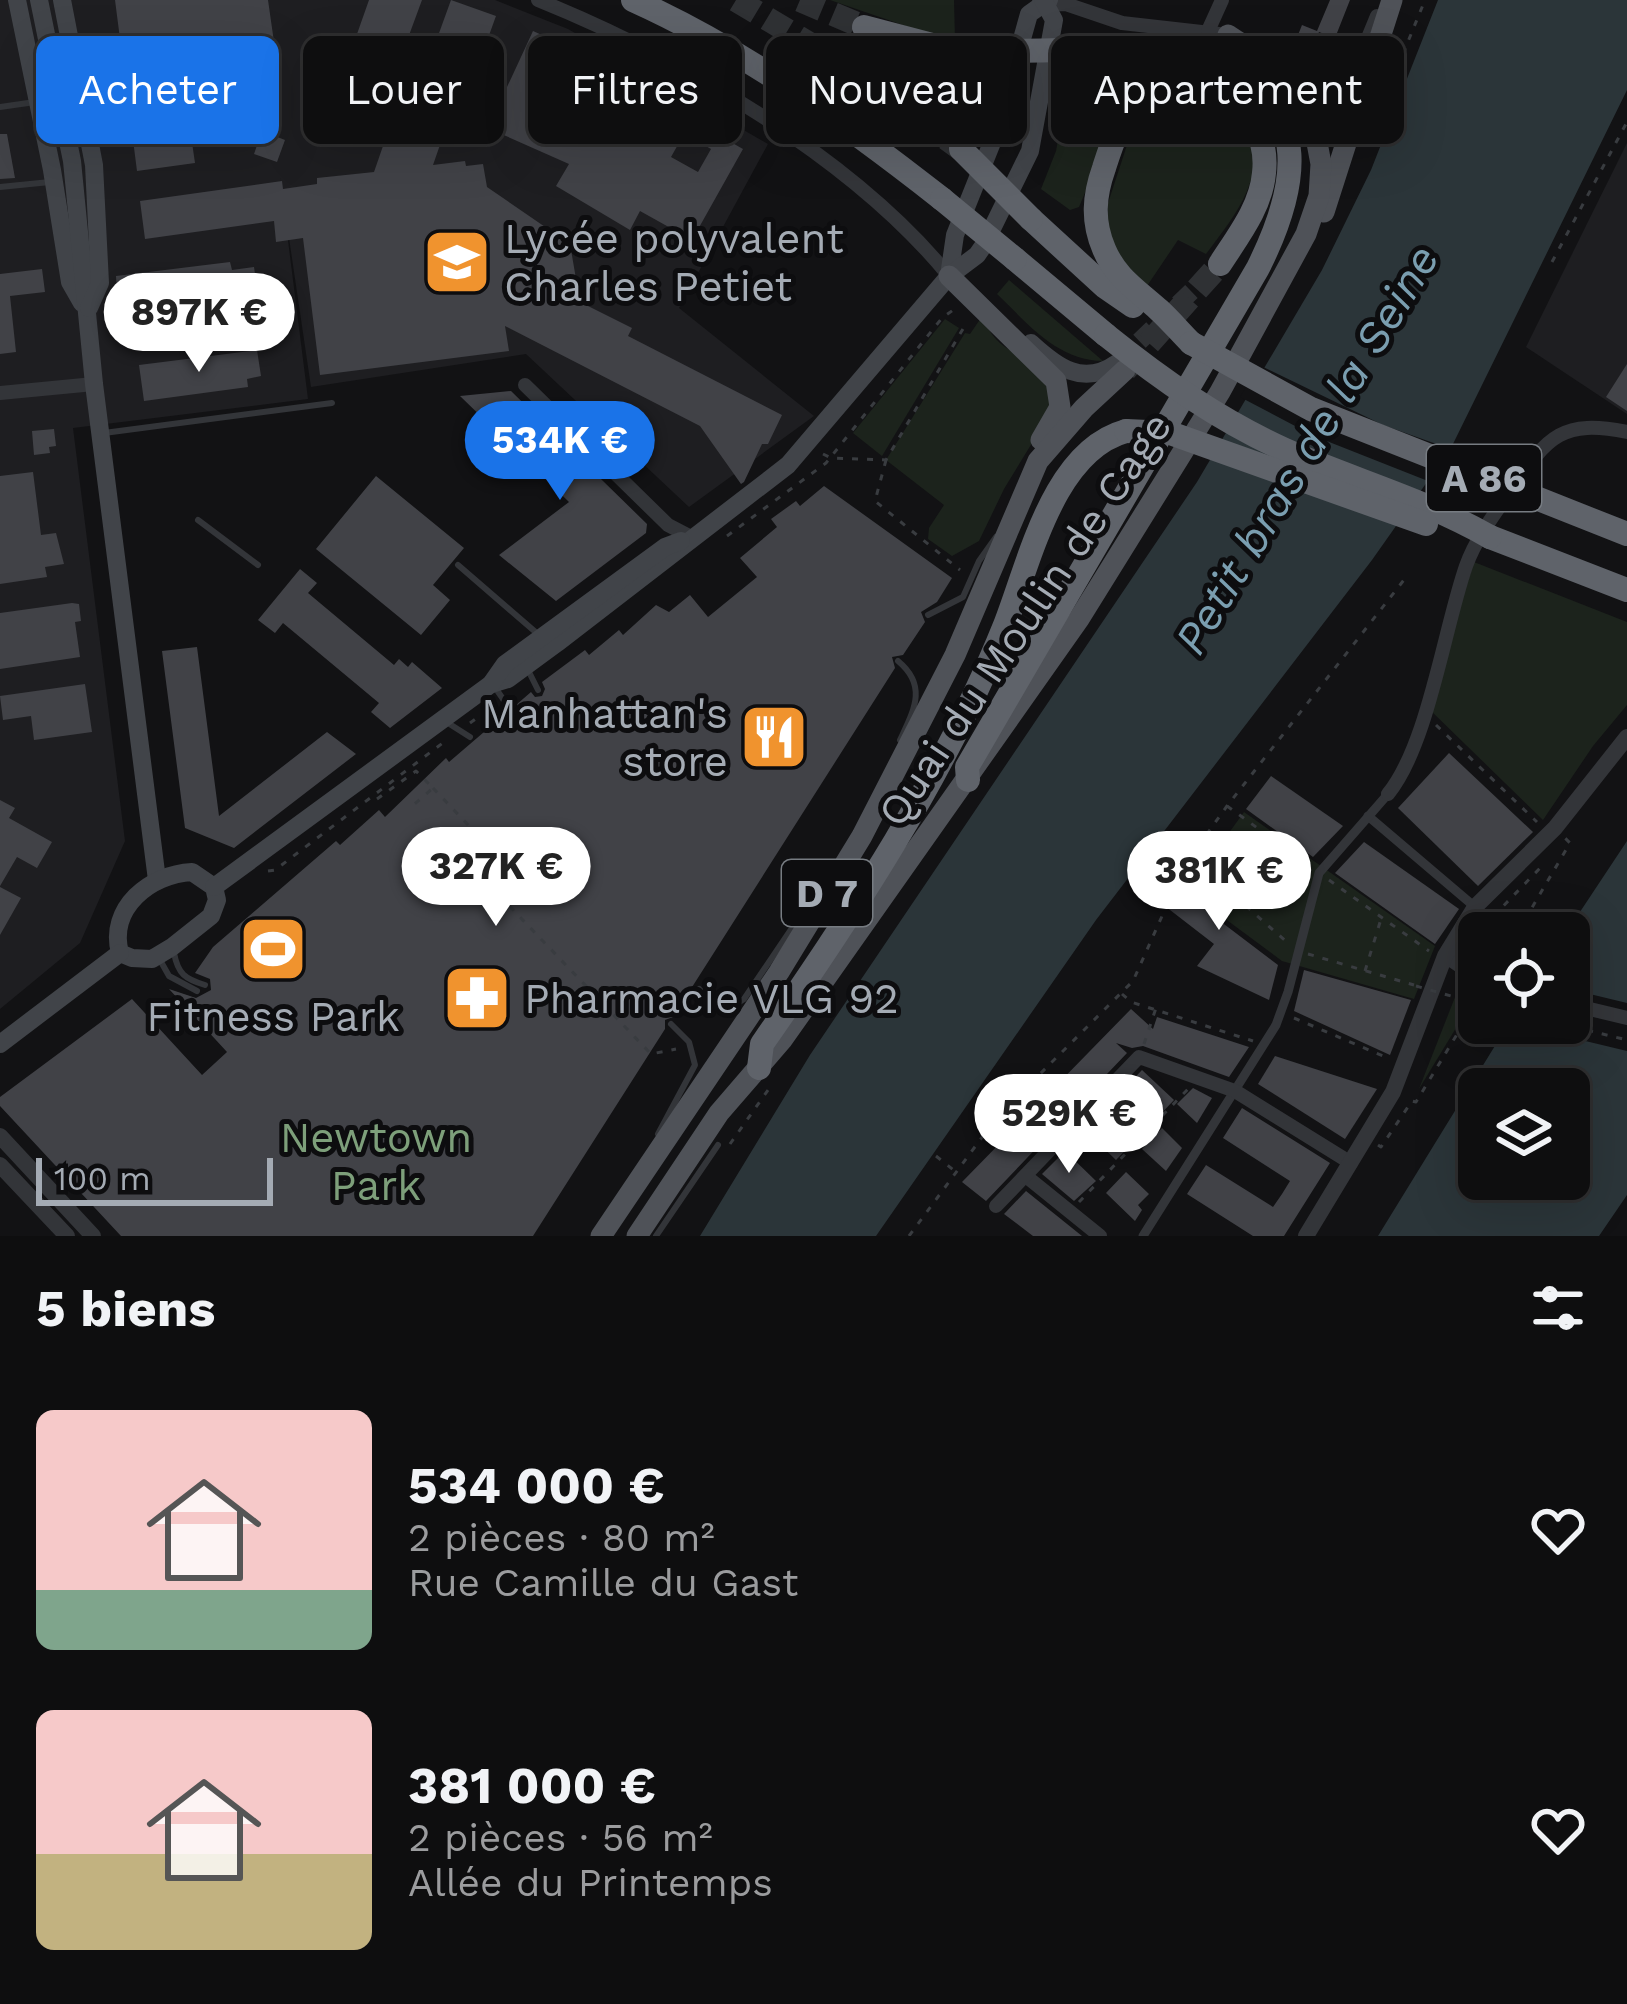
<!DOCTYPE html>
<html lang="fr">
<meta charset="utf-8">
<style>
body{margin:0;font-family:"Work Sans",sans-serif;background:#1c1c1d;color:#f1f3f6;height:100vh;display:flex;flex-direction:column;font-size:45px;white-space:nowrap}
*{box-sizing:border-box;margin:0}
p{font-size:39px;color:#9b9c9e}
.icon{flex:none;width:66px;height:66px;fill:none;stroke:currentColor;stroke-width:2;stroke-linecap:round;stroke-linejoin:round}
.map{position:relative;height:1236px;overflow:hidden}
.panel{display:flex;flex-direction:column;background:#0e0e0f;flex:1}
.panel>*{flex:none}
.top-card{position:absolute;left:36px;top:36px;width:1557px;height:108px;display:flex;gap:24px}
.controls{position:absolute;left:1458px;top:912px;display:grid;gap:24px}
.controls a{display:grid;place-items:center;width:132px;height:132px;border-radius:18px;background:#0e0e0f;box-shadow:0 12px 48px #0002,0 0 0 3px #2e2e2f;font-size:60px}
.scale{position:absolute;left:36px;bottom:30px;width:237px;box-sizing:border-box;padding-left:12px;border:6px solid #a4abb4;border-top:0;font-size:33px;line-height:42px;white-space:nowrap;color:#a4abb4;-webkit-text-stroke:9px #0d0d0f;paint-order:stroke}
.price{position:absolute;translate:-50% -102px;padding:0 27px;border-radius:42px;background:#fff;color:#222;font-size:39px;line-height:78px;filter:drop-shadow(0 3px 6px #0008)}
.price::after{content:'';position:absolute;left:50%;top:72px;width:36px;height:27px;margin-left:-18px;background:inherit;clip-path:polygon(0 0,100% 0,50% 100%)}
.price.current{background:#1a73e8;color:#fff}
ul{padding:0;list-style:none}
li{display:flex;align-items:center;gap:36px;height:300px;padding:0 36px}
li span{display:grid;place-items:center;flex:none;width:336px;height:240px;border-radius:18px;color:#555}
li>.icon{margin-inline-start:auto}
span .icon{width:144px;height:144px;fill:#fffc;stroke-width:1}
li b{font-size:51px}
h2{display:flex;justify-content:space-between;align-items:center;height:144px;padding:0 36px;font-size:51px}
.tag{padding:0 42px;border-radius:18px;background:#0e0e0f;box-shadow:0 12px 48px #0002,0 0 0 3px #2e2e2f;font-size:42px;line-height:108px}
.tag.current{background:#1a73e8;color:#fff}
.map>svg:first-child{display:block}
.built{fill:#1e1e21}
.green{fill:#1c231c}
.water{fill:#2b3539;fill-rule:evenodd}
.pier{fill:#121214}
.building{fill:#414247}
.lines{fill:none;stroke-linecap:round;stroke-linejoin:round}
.secondary-tunnel{stroke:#2f3134;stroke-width:18;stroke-dasharray:18 9;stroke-linecap:butt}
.motorway-tunnel{stroke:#2f3134;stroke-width:24;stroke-dasharray:24 12;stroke-linecap:butt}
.path{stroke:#393c40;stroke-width:3;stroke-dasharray:6 9;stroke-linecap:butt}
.service{stroke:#333539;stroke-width:6}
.pedestrian{stroke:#333539;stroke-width:9}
.minor{stroke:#333539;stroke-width:14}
.tertiary{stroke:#333539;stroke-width:16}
.secondary{stroke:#414449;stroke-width:18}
.primary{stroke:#4f5258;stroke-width:21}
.motorway{stroke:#5f636a;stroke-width:24}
.path-bridge{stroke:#393c40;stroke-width:3;stroke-dasharray:6 9;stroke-linecap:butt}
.motorway-bridge{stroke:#5f636a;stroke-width:24}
.labels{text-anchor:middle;stroke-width:10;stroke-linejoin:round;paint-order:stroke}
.shield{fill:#0d0d0f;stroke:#777c82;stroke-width:3}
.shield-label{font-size:39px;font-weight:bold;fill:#a4abb4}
.poi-label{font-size:42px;fill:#a4abb4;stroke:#0d0d0f;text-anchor:start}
.street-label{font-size:42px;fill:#a4abb4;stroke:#0d0d0f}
.park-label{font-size:42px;fill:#7d9f7a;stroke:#0d0d0f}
.water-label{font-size:45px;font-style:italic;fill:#7a9eb0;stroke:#0d0d0f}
</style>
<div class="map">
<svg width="1627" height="1236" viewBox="0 0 1627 1236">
<rect width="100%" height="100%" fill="#121214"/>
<g class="built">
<path d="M0 0H495L568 29 768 144 679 308 814 416 689 507 526 354 311 387 280 177 308 399 73 428 125 841 80 943 0 1009Z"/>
<path d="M1627 143V414L1526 347Z"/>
</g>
<g class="green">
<path d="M830 0H954L955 40 938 37Z"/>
<path d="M858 32 977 69 972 120 855 40Z"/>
<path d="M1159 62 1189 66 1184 78 1102 152 1079 207 1070 210 1041 189 1056 151 1071 68Z"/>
<path d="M1171 96C1225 98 1273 131 1247 191 1238 213 1221 234 1206 254L1178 240 1145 289 1134 285 1108 232V203L1130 136 1146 111Z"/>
<path d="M1009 280 1103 361C1057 360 1028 324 997 294Z"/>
<path d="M983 315C988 336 1005 351 1026 357L1041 381 1045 374 1054 407 1004 489 979 541 952 556 928 539 929 528 944 505 886 460 965 333 970 334Z"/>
<path d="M945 319 959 328 882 456 853 433Z"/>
<path d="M1474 562 1627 622V705L1593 746 1543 820 1428 708Z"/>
<path d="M1244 812 1435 946 1414 999 1282 961 1220 915 1227 903 1207 863Z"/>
<path d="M1479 950V990L1419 1089 1457 992Z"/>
</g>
<g class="water">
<path d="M1438 0H1627V90L1451 448 1372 560 1096 920 876 1236H700L810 1055 1197 482 1322 270 1371 170Z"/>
<path d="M1627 841V1195L1599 1236H1378L1509 1023H1569V933H1566ZM1479 1089H1569V1179H1479Z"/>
</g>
<g class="pier">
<path d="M1259 365 1383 425 1456 451 1433 483 1314 436 1240 397Z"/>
<path d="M1569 989 1627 1003V1051L1510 1023H1569Z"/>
</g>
<g class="building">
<path d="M115 0H268L274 42 220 49 227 97 213 98V105L187 108 195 163 137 171Z"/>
<path d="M369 0H422L387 95 413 105 451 0 496 16 466 99 457 96 433 165 465 161 466 166 483 164 487 187 570 244 580 302 632 328 628 336 782 415 768 444H762L744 482 741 484 700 426 505 326 509 351 320 375 303 238 276 242 274 221 145 239 140 201 282 181 283 189 317 184V178L374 172 383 146 316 122 332 75 356 84 366 56 351 51Z"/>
<path d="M1330 0H1350L1335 38 1319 32 1311 51 1294 45 1302 25 1317 31Z"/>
<path d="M533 31 595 59 584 82 608 94 611 89 624 97 627 91 635 93 678 118 673 128 684 134 671 157 698 172 711 149 697 141 704 127 743 149 692 240 640 211 630 230 556 186 569 164 488 128Z"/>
<path d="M262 131 285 140 277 162 254 154Z"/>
<path d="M0 134H7L15 178 0 179Z"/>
<path d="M230 262 232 270 254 267 260 308 242 311 238 322 157 333 152 289 117 293 116 276Z"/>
<path d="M42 269 45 292 10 296 16 352 0 354V274Z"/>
<path d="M257 350 261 376 247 379 248 387 144 401 139 365Z"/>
<path d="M1627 364V411L1606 397Z"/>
<path d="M511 391 647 524 646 533 556 601 499 555 569 502 460 396Z"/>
<path d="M54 429 56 446 49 447 50 453 34 455 32 431Z"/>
<path d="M33 472 41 535 56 533 64 564 45 567 47 577 0 584V476Z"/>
<path d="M376 476 464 548 433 585 450 600 421 635 316 549Z"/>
<path d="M824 486 952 578 937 602 921 612 925 622 903 655 892 657 895 668 673 1017 665 1020V1029L533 1236H121L0 1106V1097L132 999 202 1075 227 1052 169 989 196 998 211 990 210 979 195 973 213 947 336 841 340 845 379 810 385 817 446 758 449 762 505 714H515L516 705 531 692 535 697 542 696 545 689 542 682 585 650 589 655 619 630 623 635 656 605 669 612 690 595 708 617 757 577 740 558 777 527 771 519 796 501 800 506Z"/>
<path d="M300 569 317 583 308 593 394 665 399 659 408 667 412 662 442 688 390 728 371 712 379 703 283 623 275 633 258 620Z"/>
<path d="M72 603 79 604 81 621 75 622 80 657 0 669V613Z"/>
<path d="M197 647 219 816 327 732 356 754 234 848 185 828 162 651Z"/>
<path d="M85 684 92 732 34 740 31 716 3 720 0 696Z"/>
<path d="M1449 753 1533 832 1478 886 1398 808Z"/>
<path d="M1271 776 1343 826 1313 857 1246 809Z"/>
<path d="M0 800 15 808 9 818 52 842 37 868 17 857 0 886Z"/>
<path d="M1364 842 1459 909 1435 944 1335 873Z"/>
<path d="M1198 854 1226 904 1216 918 1278 965 1269 1000 1197 966 1214 944 1161 903Z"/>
<path d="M0 887 21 898 0 935Z"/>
<path d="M1304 970 1411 1000 1390 1055 1294 1011Z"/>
<path d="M1131 1009 1153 1029 1157 1017 1249 1047 1229 1077 1143 1046 1132 1048 1116 1043 1127 1053 986 1201 962 1182Z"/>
<path d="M1275 1056 1377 1089 1345 1139 1258 1084Z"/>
<path d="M1142 1070 1174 1100 1156 1119 1124 1089Z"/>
<path d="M1193 1088 1212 1098 1197 1123 1177 1104Z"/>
<path d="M1242 1108 1330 1163 1284 1236H1253L1187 1194 1206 1165 1273 1207 1282 1194 1290 1181 1223 1138Z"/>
<path d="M1104 1110 1135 1140 1116 1160 1085 1130Z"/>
<path d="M1162 1128 1182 1148 1166 1171 1142 1149Z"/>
<path d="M1065 1151 1096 1181 1074 1201 1042 1174Z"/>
<path d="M1126 1172 1149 1194 1138 1205 1142 1210 1135 1221 1106 1193Z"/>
<path d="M1026 1191 1082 1236H1033L1004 1214Z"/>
</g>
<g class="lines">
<path class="secondary-tunnel" d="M1120 360 1220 264"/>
<g class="motorway-tunnel">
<path d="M736 0 853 70 961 149"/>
<path d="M800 0 864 27"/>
<path d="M1125 370 1220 264"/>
</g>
<g class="path">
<path d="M1369 137 1425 0"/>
<path d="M1552 262 1627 122"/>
<path d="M823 454 831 458 886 460 967 322"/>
<path d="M886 460 875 501 960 570"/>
<path d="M727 536 826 463 942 318 956 308"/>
<path d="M470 723 492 707"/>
<path d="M1436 725 1537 822"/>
<path d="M433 788 470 827 451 845 651 1054 676 1049"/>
<path d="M377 799 416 771 433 788 410 808"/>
<path d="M1227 806 1307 864"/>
<path d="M1268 836 1229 891 1289 944"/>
<path d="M268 871 275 870 448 739"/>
<path d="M1329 880 1429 951"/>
<path d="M1483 927 1543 865"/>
<path d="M1517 933 1570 843 1565 838"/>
<path d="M1308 954 1414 985"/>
<path d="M1474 956 1479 943"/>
<path d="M1365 971 1381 919"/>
<path d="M1122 994 1131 1002 1253 1041"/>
<path d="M1294 1018 1390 1059"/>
<path d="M1558 1023 1627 1040"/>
<path d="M1144 1044 1156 1008"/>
<path d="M998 1118 1029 1150"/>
<path d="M730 1144 773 1083"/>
<path d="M1378 1145 1381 1147 1412 1101 1416 1102 1479 998"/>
<path d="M936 1156 956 1172"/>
<path d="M1079 1202 1189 1088"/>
<path d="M909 1236 997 1117 1133 981 1163 914 1158 902 1227 806 1407 576"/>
</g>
<g class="service">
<path d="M0 107 35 102"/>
<path d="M0 187 50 182"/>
<path d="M104 433 332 403"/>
<path d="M198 520 258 565"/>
<path d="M458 565 539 635"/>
<path d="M928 615 963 597 979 561 996 537"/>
<path d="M898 661C928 686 914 710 900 740"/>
<path d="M529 672 538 690"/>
<path d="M494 686 510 709"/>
<path d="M448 723 470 737"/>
<path d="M174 953C178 974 185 979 205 985"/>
<path d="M160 960 169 976 197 991"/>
<path d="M699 989C712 1005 726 1012 744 999L813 897"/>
<path d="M658 1134 695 1065 689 1042 671 1024"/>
<path d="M656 1236 718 1145"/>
</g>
<g class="pedestrian">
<path d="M1368 816 1475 907"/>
<path d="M1143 1236 1276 1025 1288 992 1319 873 1388 794"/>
</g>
<g class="minor">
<path d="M538 0C679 57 852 157 949 276"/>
<path d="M1039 1 1045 5 1066 4 1122 23 1228 35 1331 70 1349 66 1361 55 1377 16"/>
<path d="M1208 31 1222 0"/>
<path d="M525 385 668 525 691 537"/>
<path d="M0 393 94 384"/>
<path d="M1388 794C1428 745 1444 629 1466 566 1477 536 1496 512 1514 486 1548 436 1563 419 1627 432"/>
<path d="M1445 956 1479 979"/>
<path d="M1569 1004 1627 1018"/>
<path d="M1027 1177 1100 1236"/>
<path d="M996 1206 1139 1057 1235 1091 1351 1163"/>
</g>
<g class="tertiary">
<path d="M0 1136 93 1236"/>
<path d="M0 1165 67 1236"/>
<path d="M1306 1236 1393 1092 1445 956 1475 907 1555 828 1627 737"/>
</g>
<g class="secondary">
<path d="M17 0 52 170 70 282 82 303"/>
<path d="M39 0 72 161 94 384 157 880"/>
<path d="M62 0 94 165 100 283 89 308"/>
<path d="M949 276 955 235 995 135 1029 14 1049 0"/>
<path d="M1031 343C1057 367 1083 387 1117 363"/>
<path d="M491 684 508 679 557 643 788 465 949 276 977 255 984 245 1030 151 1054 20 1043 0"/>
<path d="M192 872 214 887 217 900 211 916 172 947 152 959 132 958 120 953C108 908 150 874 192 872Z"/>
<path d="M214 887 491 684 505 664 665 547 681 541"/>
<path d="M0 1044 120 953"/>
</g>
<g class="primary">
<path d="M1324 212 1392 0"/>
<path d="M949 276 1056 381 1060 407 1041 440"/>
<path d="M601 1236 779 972 862 836 955 655 1038 461 1084 408 1125 370"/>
<path d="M637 1236 719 1113 782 1040 1079 619 1220 392 1306 234 1319 196 1321 164 1312 116 1284 72 1228 35"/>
</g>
<g class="motorway">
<path d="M633 0C746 51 845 123 942 199"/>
<path d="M864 27 944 48"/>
<path d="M1031 219 1104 286 1133 306"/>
<path d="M1015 259 1106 335"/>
<path d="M1191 343C1180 332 1170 320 1159 310 1137 290 1116 278 1104 249 1092 221 1094 196 1104 168 1111 146 1119 119 1138 104 1193 60 1272 104 1264 173 1261 207 1238 236 1220 264"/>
<path d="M1490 537 1627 590"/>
<path d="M968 780 967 767 1258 268C1296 192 1316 108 1221 65"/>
<path d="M759 1068 762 1044C854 912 945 774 1005 625 1030 561 1053 451 1126 431"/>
</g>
<path class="path-bridge" d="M1416 986 1479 1004"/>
<g class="motorway-bridge">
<path d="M944 48C1035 58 1133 37 1221 65"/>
<path d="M961 149 1031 219"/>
<path d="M942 199 1015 259"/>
<path d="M1106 335C1162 380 1219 420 1285 450 1353 480 1426 500 1490 537"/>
<path d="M1191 343 1311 409 1627 534"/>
<path d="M1126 431 1170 433 1426 524"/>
</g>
</g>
<defs>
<symbol id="school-square" viewBox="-11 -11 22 22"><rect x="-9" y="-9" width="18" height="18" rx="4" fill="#f0932e" stroke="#0d0d0f"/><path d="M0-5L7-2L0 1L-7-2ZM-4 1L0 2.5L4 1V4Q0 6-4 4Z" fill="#fff"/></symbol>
<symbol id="restaurant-square" viewBox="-11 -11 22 22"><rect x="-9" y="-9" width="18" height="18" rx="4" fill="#f0932e" stroke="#0d0d0f"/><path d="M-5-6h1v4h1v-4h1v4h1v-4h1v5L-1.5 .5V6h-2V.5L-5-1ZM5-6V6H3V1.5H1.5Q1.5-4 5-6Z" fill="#fff"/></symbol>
<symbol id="stadium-square" viewBox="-11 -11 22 22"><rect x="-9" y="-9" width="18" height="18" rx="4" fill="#f0932e" stroke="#0d0d0f"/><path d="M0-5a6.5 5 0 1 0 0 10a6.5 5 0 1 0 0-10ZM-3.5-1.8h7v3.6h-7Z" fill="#fff"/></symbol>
<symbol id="pharmacy-square" viewBox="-11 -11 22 22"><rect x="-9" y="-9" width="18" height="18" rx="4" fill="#f0932e" stroke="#0d0d0f"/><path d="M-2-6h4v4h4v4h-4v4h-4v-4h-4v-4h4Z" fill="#fff"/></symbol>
</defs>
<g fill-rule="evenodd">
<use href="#school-square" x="419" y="224" width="76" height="76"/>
<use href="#restaurant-square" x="736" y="699" width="76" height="76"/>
<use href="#stadium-square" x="235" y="911" width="76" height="76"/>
<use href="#pharmacy-square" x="439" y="960" width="76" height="76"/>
</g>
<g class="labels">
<g class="shield">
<rect x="1427" y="445" width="114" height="66" rx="9"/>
<rect x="782" y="860" width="90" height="66" rx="9"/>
</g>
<g class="shield-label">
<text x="1484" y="492">A 86</text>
<text x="827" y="907">D 7</text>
</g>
<g class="poi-label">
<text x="504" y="253">Lycée polyvalent<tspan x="504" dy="48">Charles Petiet</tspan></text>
<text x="728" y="728" text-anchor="end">Manhattan's<tspan x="728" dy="48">store</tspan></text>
<text x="524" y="1013">Pharmacie VLG 92</text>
<text x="273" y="1031" text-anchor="middle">Fitness Park</text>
</g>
<g class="street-label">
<text transform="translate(1024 619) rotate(-56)" y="15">Quai du Moulin de Cage</text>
</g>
<g class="park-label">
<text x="376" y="1152">Newtown<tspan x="376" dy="48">Park</tspan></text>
</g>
<g class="water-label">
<text transform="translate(1306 449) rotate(-59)" y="16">Petit bras de la Seine</text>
</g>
</g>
</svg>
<div class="controls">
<a><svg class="icon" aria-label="locate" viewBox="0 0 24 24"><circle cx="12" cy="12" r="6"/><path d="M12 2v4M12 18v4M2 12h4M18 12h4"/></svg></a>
<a><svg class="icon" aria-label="layers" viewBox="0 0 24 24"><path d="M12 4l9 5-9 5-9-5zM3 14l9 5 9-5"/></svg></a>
</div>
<div class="scale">100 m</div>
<b class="price" style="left:199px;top:375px">897K €</b>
<b class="price current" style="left:560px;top:503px">534K €</b>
<b class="price" style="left:496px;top:929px">327K €</b>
<b class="price" style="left:1219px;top:933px">381K €</b>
<b class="price" style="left:1069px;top:1176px">529K €</b>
<div class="top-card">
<a class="tag current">Acheter</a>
<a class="tag">Louer</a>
<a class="tag">Filtres</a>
<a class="tag">Nouveau</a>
<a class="tag">Appartement</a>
</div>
</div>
<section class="panel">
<h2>5 biens<svg class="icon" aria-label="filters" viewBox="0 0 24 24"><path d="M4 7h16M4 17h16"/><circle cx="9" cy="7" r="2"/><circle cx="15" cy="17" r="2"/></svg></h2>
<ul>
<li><span style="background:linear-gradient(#f6c9c9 75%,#7fa58c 0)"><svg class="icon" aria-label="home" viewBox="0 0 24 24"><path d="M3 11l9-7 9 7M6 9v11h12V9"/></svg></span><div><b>534 000 €</b><p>2 pièces · 80 m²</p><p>Rue Camille du Gast</p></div><svg class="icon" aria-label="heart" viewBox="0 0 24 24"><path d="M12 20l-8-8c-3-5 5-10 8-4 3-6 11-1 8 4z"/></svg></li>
<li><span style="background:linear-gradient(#f6c9c9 60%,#c2b280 0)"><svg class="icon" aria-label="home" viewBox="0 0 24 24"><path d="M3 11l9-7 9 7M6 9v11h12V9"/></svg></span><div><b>381 000 €</b><p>2 pièces · 56 m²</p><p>Allée du Printemps</p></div><svg class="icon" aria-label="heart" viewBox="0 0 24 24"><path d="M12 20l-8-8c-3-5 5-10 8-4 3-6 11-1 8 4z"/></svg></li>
</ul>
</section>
